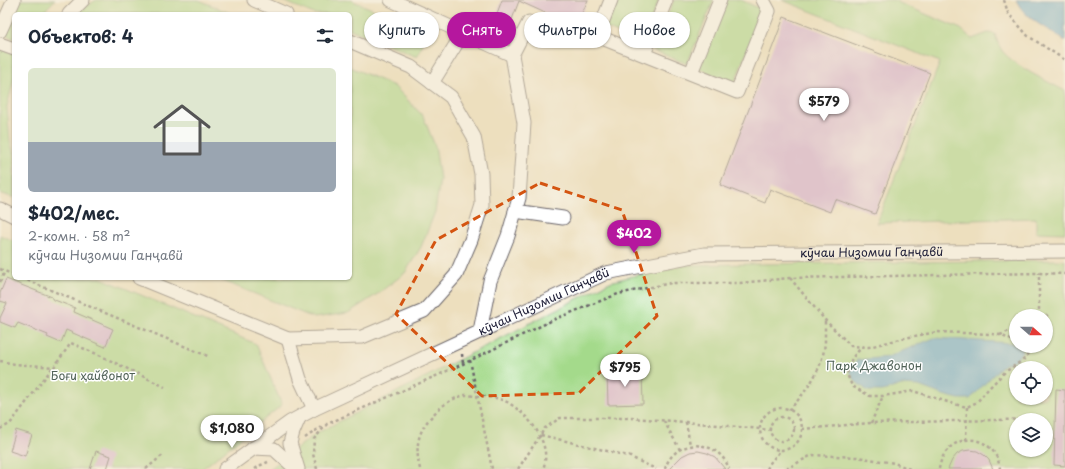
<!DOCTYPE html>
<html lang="ru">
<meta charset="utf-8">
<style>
body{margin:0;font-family:"Playpen Sans",sans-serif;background:#f2f2f3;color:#1f2937;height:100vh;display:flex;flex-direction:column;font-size:15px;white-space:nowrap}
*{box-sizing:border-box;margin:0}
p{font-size:13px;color:#747a83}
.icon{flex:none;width:22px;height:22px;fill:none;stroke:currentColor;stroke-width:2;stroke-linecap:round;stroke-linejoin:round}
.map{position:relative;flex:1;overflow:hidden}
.drawer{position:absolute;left:12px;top:12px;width:340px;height:268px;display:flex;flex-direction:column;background:#fff;border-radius:6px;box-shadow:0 1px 3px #0004}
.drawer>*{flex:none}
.hud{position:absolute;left:364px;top:12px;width:380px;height:36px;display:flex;gap:8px}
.needle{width:26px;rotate:111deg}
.controls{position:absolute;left:1009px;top:309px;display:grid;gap:8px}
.controls a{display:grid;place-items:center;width:44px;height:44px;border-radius:50%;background:#fff;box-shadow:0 1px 3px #0004;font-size:20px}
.price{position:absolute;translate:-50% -34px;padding:0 9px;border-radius:14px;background:#fff;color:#222;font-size:13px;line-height:26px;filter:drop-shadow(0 1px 2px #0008)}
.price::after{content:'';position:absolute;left:50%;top:24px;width:12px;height:9px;margin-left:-6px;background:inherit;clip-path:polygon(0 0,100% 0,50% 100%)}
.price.on{background:#b5179e;color:#fff}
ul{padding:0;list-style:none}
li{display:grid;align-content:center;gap:8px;height:212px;padding:0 16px}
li+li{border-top:1px solid #e0e1e3}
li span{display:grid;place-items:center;height:124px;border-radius:6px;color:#555}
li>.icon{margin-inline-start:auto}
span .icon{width:72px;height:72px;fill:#fffc;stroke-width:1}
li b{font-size:17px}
h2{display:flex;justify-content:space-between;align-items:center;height:48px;padding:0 16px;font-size:17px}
.tag{padding:0 14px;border-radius:18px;background:#fff;box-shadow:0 1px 3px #0004;font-size:14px;line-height:36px}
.tag.on{background:#b5179e;color:#fff}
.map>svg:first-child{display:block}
.green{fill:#a4da8b;stroke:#637e63;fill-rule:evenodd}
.water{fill:#5ba6d3;stroke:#3e6487}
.building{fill:#d0a5da}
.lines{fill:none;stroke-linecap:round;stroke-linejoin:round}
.minor-casing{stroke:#696469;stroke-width:15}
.path{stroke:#696469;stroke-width:2.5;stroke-dasharray:3 3;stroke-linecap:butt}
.minor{stroke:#fff;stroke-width:13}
.marked{fill:none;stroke:#d45411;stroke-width:3;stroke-dasharray:8 5;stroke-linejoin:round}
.labels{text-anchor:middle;stroke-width:3;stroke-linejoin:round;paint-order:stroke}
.street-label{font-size:12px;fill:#22223b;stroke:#fff}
.park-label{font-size:12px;fill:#506257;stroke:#fff}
</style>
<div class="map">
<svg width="1065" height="469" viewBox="0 0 1065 469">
<rect width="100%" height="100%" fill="#fff"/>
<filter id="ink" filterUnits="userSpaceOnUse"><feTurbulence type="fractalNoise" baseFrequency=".025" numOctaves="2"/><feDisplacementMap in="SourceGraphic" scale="8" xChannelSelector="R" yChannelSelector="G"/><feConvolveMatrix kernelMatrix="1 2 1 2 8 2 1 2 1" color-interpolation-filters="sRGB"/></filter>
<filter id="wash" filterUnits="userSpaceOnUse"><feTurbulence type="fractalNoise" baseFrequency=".012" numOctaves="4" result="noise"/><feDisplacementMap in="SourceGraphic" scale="16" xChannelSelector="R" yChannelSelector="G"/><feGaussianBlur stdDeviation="0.9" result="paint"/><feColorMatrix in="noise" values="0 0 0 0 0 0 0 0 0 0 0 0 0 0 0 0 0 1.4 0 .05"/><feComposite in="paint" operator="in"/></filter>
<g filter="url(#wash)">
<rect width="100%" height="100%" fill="#eddfbe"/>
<g class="green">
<path d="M19 0H55L47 8 43 14H14V39L5 34Z"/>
<path d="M96 0H199L232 14H79L83 9Z"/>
<path d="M281 0H351L428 33 417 57 350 29V14H314Z"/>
<path d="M614 0H659L641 42 603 27Z"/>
<path d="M674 0H714L687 64 653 50Z"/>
<path d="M726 0H741L763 10 734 84 698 68Z"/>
<path d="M782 0H897V2L961 29 972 39 988 33 995 34C997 41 999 47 1003 52 1016 67 1047 81 1065 91V233L1036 232V218L877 223 940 62Z"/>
<path d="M0 48 14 55V77L7 107 10 141 14 155V198L0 193Z"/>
<path d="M350 67 394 86 423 116 435 146 440 179 435 212 421 247 405 273 376 295 348 313 314 318 216 278H350Z"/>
<path d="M0 235 14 241V278H101L256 344 282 405 202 469H0Z"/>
<path d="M1065 260V469H269L284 459 315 434 610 282 645 273 685 265ZM1016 316H1046V346H1016ZM1016 368H1046V398H1016ZM1016 420H1046V450H1016Z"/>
</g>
<g class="water">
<path d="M1016 0H1065V41C1048 28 1025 20 1016 0Z"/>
<path d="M934 338 1011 343 1023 350 1016 360 1003 365 970 399H959L943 395 919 386 901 385 883 391H868L855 381 850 371 857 360 888 357Z"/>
</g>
<g id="blocks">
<g class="building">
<path d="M502 0H588L576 27 519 1 505 38 490 32Z"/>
<path d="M784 17 930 73 875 214 835 199 830 212 770 189 765 203 720 185Z"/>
<path d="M6 279 52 297V299L75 308 74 312 113 329 105 347 66 330 61 343 47 337 48 335 18 323 15 328 0 322V318L7 303 0 301V293Z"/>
<path d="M642 370 643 404 608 405 607 372Z"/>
<path d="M1056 389 1065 390V466L1054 465Z"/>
<path d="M16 430 32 435 25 456 10 451Z"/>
<path d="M970 450 977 451 984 455 989 460 993 469H948L952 460 957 454 963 451Z"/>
<path d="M96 451 111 456 107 469H90Z"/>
<path d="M698 451 707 453 715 457 725 469H669L682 456 690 452Z"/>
</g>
</g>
</g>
<g filter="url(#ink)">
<use href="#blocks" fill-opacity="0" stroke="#696469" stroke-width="1"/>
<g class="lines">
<defs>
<g id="minor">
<path d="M254 0 286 14"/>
<path d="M391 0 512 55"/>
<path d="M69 14 83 0"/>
<path d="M0 31 14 0"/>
<path d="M597 36 611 0"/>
<path d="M0 44 14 49"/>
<path d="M644 54 666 0"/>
<path d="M691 73 720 0"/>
<path d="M432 83 463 33"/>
<path d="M0 209 14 216"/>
<path d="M515 211 563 218"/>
<path d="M139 278 288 339 362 337 424 311 456 275 471 240 482 205 481 174 474 137 451 97 411 67 350 41"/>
<path d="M480 331 490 281 508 236 519 198 524 123 512 55 529 22 563 34 577 38 597 36 737 92 769 11 763 0"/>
<path d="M288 339 300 379 314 409"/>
<path d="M253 448 274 449 296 469"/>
<path id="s1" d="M225 469 290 422 314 409 606 273 704 254 1065 251"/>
<path d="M298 469 290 443 293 432 299 418"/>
</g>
</defs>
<use href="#minor" class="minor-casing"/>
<g class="path">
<path d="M1004 0 1008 13 1028 36 1065 60"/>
<path d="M0 269 14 275"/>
<path d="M22 278 210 357"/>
<path d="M790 278 825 320 851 346 869 347 904 338 937 332 991 334 1000 335 1016 342"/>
<path d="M0 282 5 271"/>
<path d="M1039 316V273"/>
<path d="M1046 316 1048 315"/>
<path d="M1000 335 1016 328"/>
<path d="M864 346C852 356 850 360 847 374L852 386 870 396H883L913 391 954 404 967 407 977 402 989 388 1005 372 1026 358 1030 347 1027 346"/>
<path d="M462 354 463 364"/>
<path d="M470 360 492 469"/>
<path d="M0 361 15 364 54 367 71 343 99 355 165 387"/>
<circle cx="781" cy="429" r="21"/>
<path d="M789 410C807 391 823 369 825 342 825 335 825 328 825 320"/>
<circle cx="782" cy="429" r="12"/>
<path d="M664 421 680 450"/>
<path d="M686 422 690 445"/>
<path d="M871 423 883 396"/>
<path d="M0 429 10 424 53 367"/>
<path d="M802 429 871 423 1036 419"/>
<path d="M541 435 628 456 656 469"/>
<path d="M305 438 324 425"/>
<path d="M966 440 967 407"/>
<path d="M146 469 164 454"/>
<path d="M255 469 261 465 268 462"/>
<path d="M317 469 313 454 314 439 327 424 463 364 555 319 618 294 671 283H740L790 278 1039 273 1065 274"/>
<path d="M420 469C415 448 417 432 432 416 441 406 452 398 465 395 469 395 473 396 477 396 488 397 497 397 507 402 528 414 553 443 543 469"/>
<path d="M518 469 545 428 560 418H631L686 422 771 430"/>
<path d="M665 469C674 437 719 438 729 469"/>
<path d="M767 469 770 463 780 451"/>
<path d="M786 469 812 455 857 457 894 463 910 469"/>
<path d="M939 469C945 430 995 430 1000 469"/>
</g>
<use href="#minor" class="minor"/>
</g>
</g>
<path d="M0 0H1065V469H0ZM540 183 622 210 657 316 579 393 482 396 396 314 436 240Z" fill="#eddfbe" fill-opacity=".55" fill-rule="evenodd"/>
<path class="marked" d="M540 183 622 210 657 316 579 393 482 396 396 314 436 240Z"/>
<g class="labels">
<g class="street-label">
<text dy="4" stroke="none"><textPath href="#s1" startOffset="697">кӯчаи Низомии Ганҷавӣ</textPath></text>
<text dy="4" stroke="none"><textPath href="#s1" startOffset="361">кӯчаи Низомии Ганҷавӣ</textPath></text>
</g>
<g class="park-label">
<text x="874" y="370">Парк Джавонон</text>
<text x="93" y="380">Боғи ҳайвонот</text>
</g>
</g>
</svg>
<div class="controls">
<a><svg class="needle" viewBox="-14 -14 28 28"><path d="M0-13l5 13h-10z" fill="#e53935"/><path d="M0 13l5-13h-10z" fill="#747a83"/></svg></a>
<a><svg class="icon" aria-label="locate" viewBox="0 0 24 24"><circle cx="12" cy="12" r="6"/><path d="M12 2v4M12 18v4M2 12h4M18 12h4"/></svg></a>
<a><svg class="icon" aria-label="layers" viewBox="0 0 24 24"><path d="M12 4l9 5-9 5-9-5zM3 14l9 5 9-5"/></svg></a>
</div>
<b class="price" style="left:824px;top:122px">$579</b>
<b class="price on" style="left:634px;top:254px">$402</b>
<b class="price" style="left:625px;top:388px">$795</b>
<b class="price" style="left:232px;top:449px">$1,080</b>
<div class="hud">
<a class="tag">Купить</a>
<a class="tag on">Снять</a>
<a class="tag">Фильтры</a>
<a class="tag">Новое</a>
</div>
<section class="drawer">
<h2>Объектов: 4<svg class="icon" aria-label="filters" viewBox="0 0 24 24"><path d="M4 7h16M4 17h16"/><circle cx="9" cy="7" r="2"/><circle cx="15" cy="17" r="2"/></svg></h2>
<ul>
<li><span style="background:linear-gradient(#dfe7d0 60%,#9aa5b1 0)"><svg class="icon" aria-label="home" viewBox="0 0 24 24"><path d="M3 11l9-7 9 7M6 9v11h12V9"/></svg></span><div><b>$402/мес.</b><p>2-комн. · 58 m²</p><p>кӯчаи Низомии Ганҷавӣ</p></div></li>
</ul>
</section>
</div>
